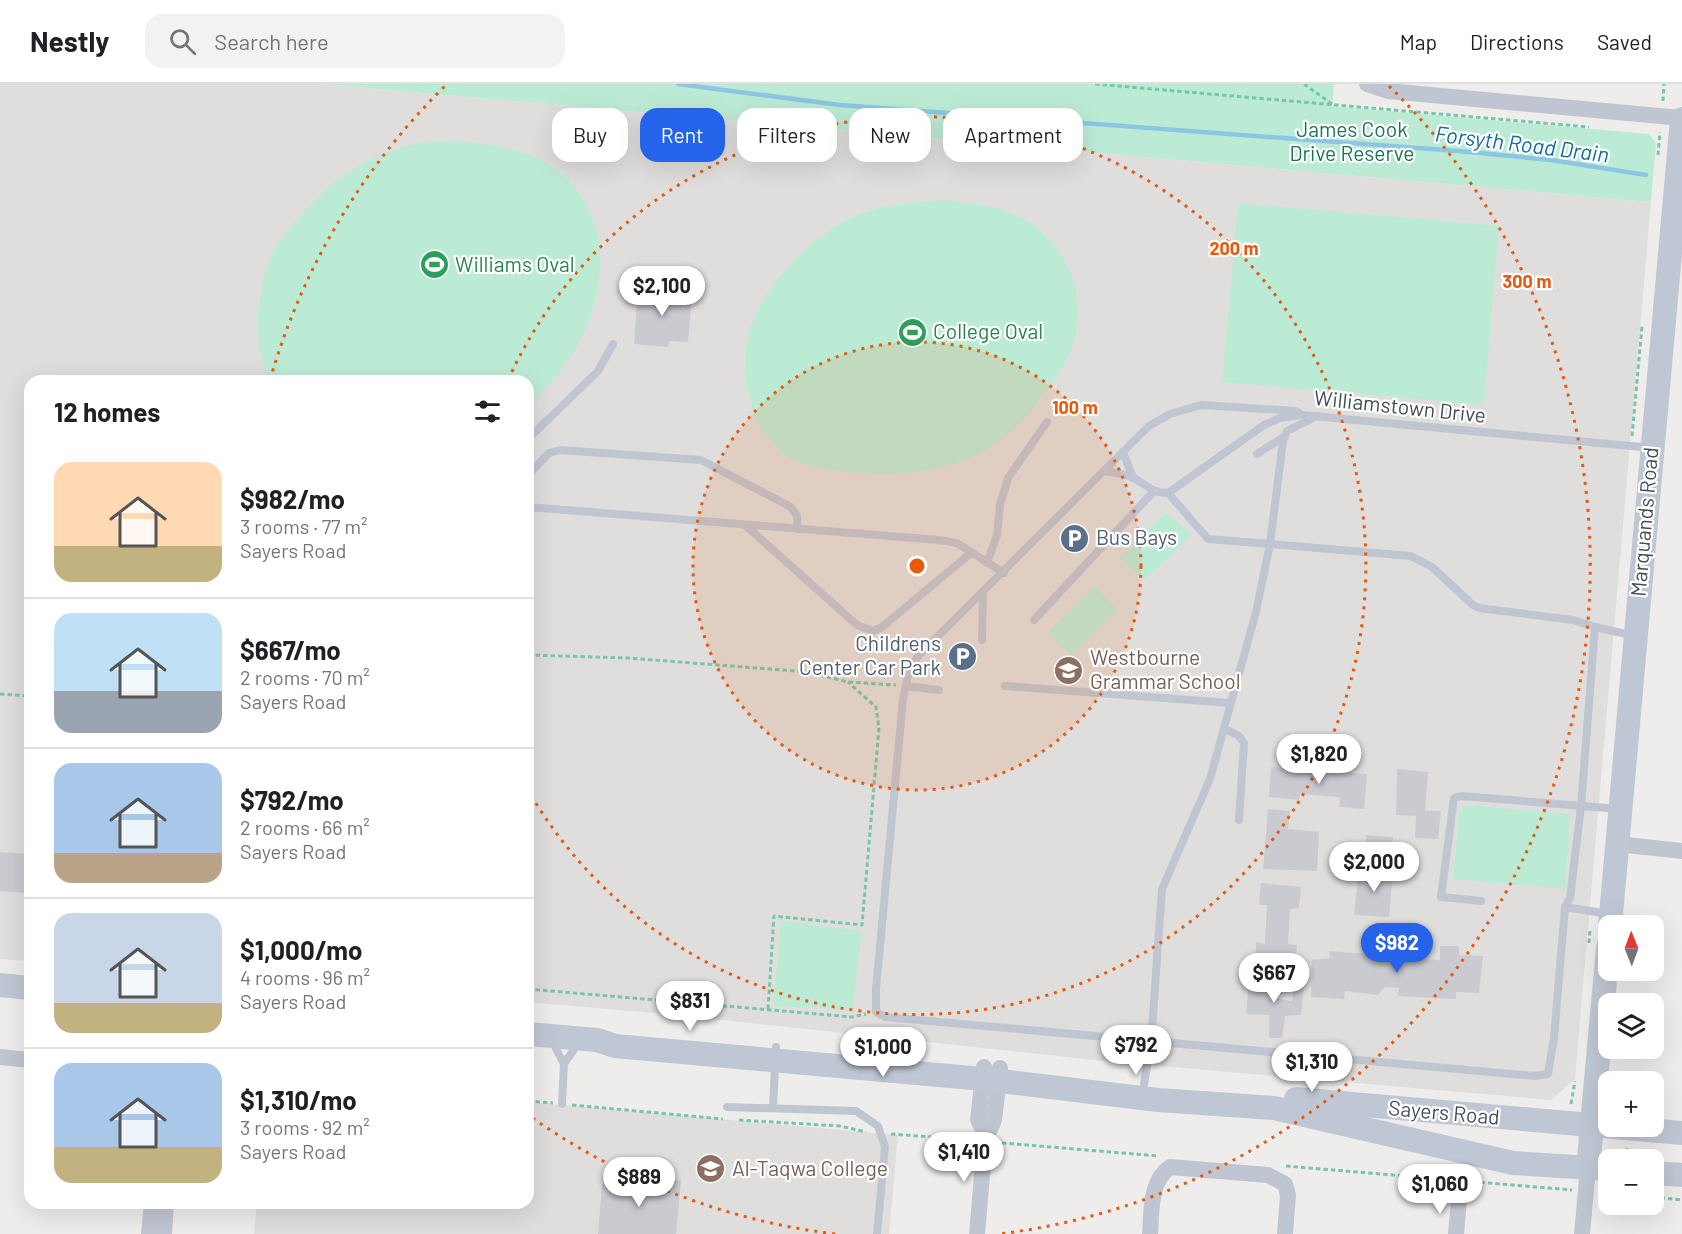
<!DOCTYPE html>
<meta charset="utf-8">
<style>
body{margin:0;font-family:Barlow,sans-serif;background:#f2f2f2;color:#202124;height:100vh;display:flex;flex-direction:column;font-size:22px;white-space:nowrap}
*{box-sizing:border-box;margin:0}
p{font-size:20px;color:#757577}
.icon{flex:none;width:33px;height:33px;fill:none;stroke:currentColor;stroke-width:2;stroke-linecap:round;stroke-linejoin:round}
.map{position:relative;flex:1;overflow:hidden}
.panel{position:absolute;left:24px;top:291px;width:510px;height:834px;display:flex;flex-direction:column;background:#fff;border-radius:18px;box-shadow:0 6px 24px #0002}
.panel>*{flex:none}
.hud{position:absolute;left:552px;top:24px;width:570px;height:54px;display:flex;gap:12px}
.needle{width:39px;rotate:359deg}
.buttons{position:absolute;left:1598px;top:831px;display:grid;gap:12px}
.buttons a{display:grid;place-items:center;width:66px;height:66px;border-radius:12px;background:#fff;box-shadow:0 6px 24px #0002;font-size:30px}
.price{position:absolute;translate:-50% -51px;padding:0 14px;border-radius:21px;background:#fff;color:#222;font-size:20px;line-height:39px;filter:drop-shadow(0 2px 3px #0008)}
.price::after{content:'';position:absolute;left:50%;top:36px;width:18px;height:14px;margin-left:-9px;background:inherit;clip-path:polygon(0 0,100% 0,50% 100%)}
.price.on{background:#2563eb;color:#fff}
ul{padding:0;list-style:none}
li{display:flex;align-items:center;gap:18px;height:150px;padding:0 30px}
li+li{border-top:2px solid #e0e0e0}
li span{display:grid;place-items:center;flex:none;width:168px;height:120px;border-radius:18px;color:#555}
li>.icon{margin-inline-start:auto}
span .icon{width:72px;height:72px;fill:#fffc;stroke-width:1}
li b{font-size:26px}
h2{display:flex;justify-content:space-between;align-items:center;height:72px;padding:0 30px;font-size:26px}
.tag{padding:0 21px;border-radius:18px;background:#fff;box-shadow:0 6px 24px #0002;font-size:21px;line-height:54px}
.tag.on{background:#2563eb;color:#fff}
header{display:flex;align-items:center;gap:36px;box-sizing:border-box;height:84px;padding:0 30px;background:#fff;border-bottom:2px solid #e0e0e0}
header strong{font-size:28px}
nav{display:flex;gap:33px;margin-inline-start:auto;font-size:21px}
.search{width:420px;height:54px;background:#f2f2f2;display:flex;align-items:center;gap:15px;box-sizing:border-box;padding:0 21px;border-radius:18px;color:#757577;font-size:22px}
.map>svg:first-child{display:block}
.education{fill:#e0dedd}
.green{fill:#bcebd5}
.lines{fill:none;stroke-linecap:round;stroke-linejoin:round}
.stream{stroke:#8cc6e5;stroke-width:4.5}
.building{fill:#cacbd1}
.path{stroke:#77c6aa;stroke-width:3;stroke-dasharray:4.5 3;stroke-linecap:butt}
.lane{stroke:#c0c6d1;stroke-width:8}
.street{stroke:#c0c6d1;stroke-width:16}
.secondary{stroke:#c0c7d4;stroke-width:24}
.ring{fill:none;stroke:#e8590c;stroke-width:3;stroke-dasharray:3 6}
.labels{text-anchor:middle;stroke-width:4.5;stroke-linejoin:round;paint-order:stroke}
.park-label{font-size:21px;fill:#1c7455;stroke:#fff}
.leisure-label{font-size:21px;fill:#27864d;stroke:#fff;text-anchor:start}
.street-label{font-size:21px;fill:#464d58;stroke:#fff}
.service-label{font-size:21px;fill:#4e5e75;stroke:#fff;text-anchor:start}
.education-label{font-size:21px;fill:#785e54;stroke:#fff;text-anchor:start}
.water-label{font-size:22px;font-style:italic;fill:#156c9c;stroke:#fff}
.centre{fill:#e8590c;stroke:#fff;stroke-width:3}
.ring-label{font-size:18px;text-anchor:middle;font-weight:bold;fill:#e8590c;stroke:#fff;stroke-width:4.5;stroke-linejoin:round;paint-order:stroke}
</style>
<header>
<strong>Nestly</strong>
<div class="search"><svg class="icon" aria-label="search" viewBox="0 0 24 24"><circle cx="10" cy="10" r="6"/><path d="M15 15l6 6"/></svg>Search here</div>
<nav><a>Map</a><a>Directions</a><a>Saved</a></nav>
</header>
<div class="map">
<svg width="1682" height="1150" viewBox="0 0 1682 1150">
<rect width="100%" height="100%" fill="#efedec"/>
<g class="education">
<path d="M0 0H321L1651 118 1575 995 1551 1016 1103 977 686 932 528 918V297H30V877L0 875Z"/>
<path d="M528 1018 898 1051 889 1150H254L257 1119H528Z"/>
</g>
<g class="green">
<path d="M321 0H1334L1332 22 1649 50 1656 59 1651 118Z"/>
<path d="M434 57C479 57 537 62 570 98 631 162 591 273 528 319V297H270C259 278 257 252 258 230 260 210 263 190 271 172 276 160 287 148 295 138 330 94 378 63 434 57Z"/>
<path d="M946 116C972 119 1003 122 1025 136 1070 163 1091 220 1069 270 1062 286 1052 300 1041 314 1023 336 1002 359 976 371 940 388 897 392 858 389 836 387 806 383 787 372 772 363 759 342 753 326 743 300 741 264 753 237 769 197 813 152 851 134 881 120 914 119 946 116Z"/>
<path d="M1238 119 1499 142 1484 321 1222 298Z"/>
<path d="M1166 428 1191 451 1144 497 1120 474Z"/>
<path d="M1094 502 1118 526 1072 572 1048 549Z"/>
<path d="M1463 721 1571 730 1565 805 1453 795 1459 729Z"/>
<path d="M781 837 862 847 853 926 773 922Z"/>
</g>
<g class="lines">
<path class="stream" d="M678 0 840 21 1458 67 1551 76 1646 91"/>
</g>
<g class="building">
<path d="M638 202 673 205V212L692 213 688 258 670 257 668 263 634 260Z"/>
<path d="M1271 683 1367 690 1364 725 1339 723 1340 713 1300 710 1299 716 1269 713Z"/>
<path d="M1397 685 1428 688 1425 727H1441L1438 755 1415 754 1416 732 1396 731Z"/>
<path d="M1268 725 1290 727 1288 745 1319 748 1317 787 1263 785Z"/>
<path d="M1366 751 1393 753 1390 781 1364 779Z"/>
<path d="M0 768 30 770V809L0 807Z"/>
<path d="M1359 784 1393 787 1389 833 1354 831Z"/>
<path d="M1261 799 1301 803 1299 824 1290 825 1288 860 1297 861 1295 885 1255 882 1256 858 1265 860 1267 821H1259Z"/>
<path d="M1440 862H1459V871L1483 872 1479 909 1456 908V915L1398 912 1399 904 1385 903 1378 911 1345 907 1344 915 1311 913 1312 876 1330 874 1329 867 1368 870V864L1423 868V875L1440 876Z"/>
<path d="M1249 897 1279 898V915L1292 917 1294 899H1304L1301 931 1285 932 1282 954H1269V931L1246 930Z"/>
<path d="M606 1091H619L618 1099 664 1103 665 1095 681 1097 676 1150H598L602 1100 605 1101Z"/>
</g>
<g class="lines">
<g class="path">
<path d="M1095 0 1589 43"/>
<path d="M1304 0 1332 20"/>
<path d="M1663 17 1664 0"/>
<path d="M1658 71 1660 48"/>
<path d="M1632 352 1642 242"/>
<path d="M528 571 628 574 808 588 848 598 896 601"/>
<path d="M0 610 30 612"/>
<path d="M1589 859 1590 845"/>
<path d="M528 905 852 933 866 930"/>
<path d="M768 925 774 832 862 841 879 644 876 623 848 598"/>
<path d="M528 1017 553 1019"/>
<path d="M1571 1020 1575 997"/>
<path d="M572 1021 723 1035"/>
<path d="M739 1036 840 1042 866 1048"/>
<path d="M891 1050 971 1056"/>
<path d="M1002 1059 1159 1072"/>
<path d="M1626 1076 1627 1062"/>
<path d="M1286 1082 1572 1106"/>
<path d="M1599 1107 1608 1108"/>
<path d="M1653 1113 1682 1116"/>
</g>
<g class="lane">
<path d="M1302 331 1296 327 1201 321 1170 330 1149 342 918 572 909 587 903 615 876 905V928L885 933 1535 992 1548 990 1554 954 1565 823 1570 814 1581 722 1595 543 1573 536 1479 524 1473 521 1432 483 1411 472 1270 460 1283 357 1287 347 1317 332"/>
<path d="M528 355 598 287 613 260"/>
<path d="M1123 368 1133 394"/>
<path d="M1257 370 1285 352"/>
<path d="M1106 387C1114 389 1126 390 1134 394 1146 401 1153 409 1168 409L1264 341 1280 334 1302 331 1652 364"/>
<path d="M528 391 549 369 560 366 701 376 791 423 797 432 798 445"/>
<path d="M528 423 939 456 957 459 1004 489"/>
<path d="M745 441 857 541 873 547 882 543 971 469"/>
<path d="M987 479 997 451 1000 421 1008 394 1047 338"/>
<path d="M1034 536 1154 407"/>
<path d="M1595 543 1635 552"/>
<path d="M982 556 983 510"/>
<path d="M906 602 939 606"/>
<path d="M1005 602 1229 619"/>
<path d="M1225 645 1239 652 1244 659 1239 736"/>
<path d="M1481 817 1441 813 1454 714 1461 712 1619 725"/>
<path d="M1565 823 1609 830"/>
<path d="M552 957 564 980"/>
<path d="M1144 1000 1151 959 1162 805 1210 695 1256 528 1270 460 1208 455 1168 409"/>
<path d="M562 1020 564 980 579 958"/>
<path d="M727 1023 856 1027 878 1042 885 1063 877 1150"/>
<path d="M773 1023 776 963"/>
</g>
<g class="street">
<path d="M1367 0 1388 7 1682 34"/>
<path d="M1617 760 1682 767"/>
<path d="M0 973 30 976"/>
<path d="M984 983 978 1036 986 1052"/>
<path d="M149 1150 152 1119"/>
<path d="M164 1150 166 1119"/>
<path d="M977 1150 985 1057 994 1036 1000 984"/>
<path d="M1150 1150C1152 1127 1149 1098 1170 1083L1268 1091 1285 1100 1288 1111 1285 1150"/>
<path d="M1456 1150 1459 1115"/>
<path d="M1582 1150 1588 1084"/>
</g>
<g class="secondary">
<path d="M1610 842 1682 35"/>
<path d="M0 901 30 904"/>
<path d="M528 950 597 956 615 962 983 995 1158 1016 1274 1024 1513 1079 1608 1085"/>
<path d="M1296 1015 1682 1049"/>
<path d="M1588 1084 1608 864"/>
<path d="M1653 1089 1682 1091"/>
</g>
</g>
<circle cx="917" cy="482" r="224" fill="#e8590c" fill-opacity=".12"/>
<g class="ring">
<circle cx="917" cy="482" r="224"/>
<path d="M508 296A449 449 0 1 1 528 706"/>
<path d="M835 1150A673 673 0 0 1 531 1033M270 296A673 673 0 0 1 445 2M1389 2A673 673 0 0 1 999 1150"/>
</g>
<defs>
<symbol id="stadium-disc" viewBox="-11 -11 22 22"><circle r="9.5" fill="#2e9e5b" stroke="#fff"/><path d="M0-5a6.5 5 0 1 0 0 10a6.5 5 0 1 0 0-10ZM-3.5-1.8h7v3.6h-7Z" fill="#fff"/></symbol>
<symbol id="parking-disc" viewBox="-11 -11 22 22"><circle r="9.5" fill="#5c6f8a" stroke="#fff"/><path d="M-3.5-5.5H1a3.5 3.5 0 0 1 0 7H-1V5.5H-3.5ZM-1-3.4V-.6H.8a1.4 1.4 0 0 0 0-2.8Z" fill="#fff"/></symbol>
<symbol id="school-disc" viewBox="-11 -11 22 22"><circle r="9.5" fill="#8d6e63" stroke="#fff"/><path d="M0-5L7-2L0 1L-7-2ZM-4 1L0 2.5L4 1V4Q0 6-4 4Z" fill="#fff"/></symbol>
</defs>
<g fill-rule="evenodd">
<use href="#stadium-disc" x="418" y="164" width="33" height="33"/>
<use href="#stadium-disc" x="896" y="232" width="33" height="33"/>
<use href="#parking-disc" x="1058" y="438" width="33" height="33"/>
<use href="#parking-disc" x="946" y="556" width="33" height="33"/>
<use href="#school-disc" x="1052" y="570" width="33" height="33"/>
<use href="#school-disc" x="694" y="1068" width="33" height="33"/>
</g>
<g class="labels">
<g class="park-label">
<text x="1352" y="53">James Cook<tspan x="1352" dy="24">Drive Reserve</tspan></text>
</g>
<g class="leisure-label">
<text x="455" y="188">Williams Oval</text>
<text x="933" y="255">College Oval</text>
</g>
<g class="street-label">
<text transform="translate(1400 323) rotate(6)" y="7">Williamstown Drive</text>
<text transform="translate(1645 438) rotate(-85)" y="7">Marquands Road</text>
<text transform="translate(1444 1029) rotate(5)" y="7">Sayers Road</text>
</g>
<g class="service-label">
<text x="1096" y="461">Bus Bays</text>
<text x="941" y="567" text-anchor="end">Childrens<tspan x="941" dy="24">Center Car Park</tspan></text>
</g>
<g class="education-label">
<text x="1090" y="581">Westbourne<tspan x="1090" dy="24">Grammar School</tspan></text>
<text x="732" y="1092">Al-Taqwa College</text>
</g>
<g class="water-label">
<text transform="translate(1522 60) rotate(7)" y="8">Forsyth Road Drain</text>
</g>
</g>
<circle cx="917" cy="482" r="9" class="centre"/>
<g class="ring-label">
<text x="1234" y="171">200 m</text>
<text x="1527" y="204">300 m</text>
<text x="1075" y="330">100 m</text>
</g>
</svg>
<div class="buttons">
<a><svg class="needle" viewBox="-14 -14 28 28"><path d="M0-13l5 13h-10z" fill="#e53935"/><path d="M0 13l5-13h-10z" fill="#757577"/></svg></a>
<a><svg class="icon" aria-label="layers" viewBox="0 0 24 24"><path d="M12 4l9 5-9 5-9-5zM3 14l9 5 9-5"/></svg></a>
<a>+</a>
<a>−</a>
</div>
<b class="price" style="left:662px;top:233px">$2,100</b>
<b class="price" style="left:1319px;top:701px">$1,820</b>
<b class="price" style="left:1374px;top:809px">$2,000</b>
<b class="price on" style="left:1397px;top:890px">$982</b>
<b class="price" style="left:1274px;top:920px">$667</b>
<b class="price" style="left:690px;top:948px">$831</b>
<b class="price" style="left:1136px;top:992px">$792</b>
<b class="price" style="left:883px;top:994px">$1,000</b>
<b class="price" style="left:1312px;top:1009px">$1,310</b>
<b class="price" style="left:964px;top:1099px">$1,410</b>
<b class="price" style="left:639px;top:1124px">$889</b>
<b class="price" style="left:1440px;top:1131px">$1,060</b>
<div class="hud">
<a class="tag">Buy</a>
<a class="tag on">Rent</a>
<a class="tag">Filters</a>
<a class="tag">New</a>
<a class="tag">Apartment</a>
</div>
<section class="panel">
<h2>12 homes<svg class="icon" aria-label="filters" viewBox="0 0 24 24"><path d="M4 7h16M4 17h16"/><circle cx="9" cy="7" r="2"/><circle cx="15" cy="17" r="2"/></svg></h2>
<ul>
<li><span style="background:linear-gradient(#ffd9b3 70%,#c2b280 0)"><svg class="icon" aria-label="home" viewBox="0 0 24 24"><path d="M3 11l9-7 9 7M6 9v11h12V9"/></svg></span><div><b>$982/mo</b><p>3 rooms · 77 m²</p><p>Sayers Road</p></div></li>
<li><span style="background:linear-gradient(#bfe0f5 65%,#9aa5b1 0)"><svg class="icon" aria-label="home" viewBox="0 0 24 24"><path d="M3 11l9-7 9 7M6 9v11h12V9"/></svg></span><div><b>$667/mo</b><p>2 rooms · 70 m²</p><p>Sayers Road</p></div></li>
<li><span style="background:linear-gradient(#a9c7e8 75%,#b9a48a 0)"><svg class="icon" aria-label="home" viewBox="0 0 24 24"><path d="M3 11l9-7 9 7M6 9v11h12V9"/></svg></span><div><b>$792/mo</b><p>2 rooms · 66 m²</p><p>Sayers Road</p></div></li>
<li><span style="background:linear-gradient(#c9d6e8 75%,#c2b280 0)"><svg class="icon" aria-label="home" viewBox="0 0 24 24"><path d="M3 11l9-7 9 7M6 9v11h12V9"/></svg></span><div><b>$1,000/mo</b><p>4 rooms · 96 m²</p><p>Sayers Road</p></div></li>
<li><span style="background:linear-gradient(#a9c7e8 70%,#c2b280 0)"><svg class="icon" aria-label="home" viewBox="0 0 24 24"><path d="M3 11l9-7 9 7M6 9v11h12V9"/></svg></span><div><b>$1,310/mo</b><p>3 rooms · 92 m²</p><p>Sayers Road</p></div></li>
</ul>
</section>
</div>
